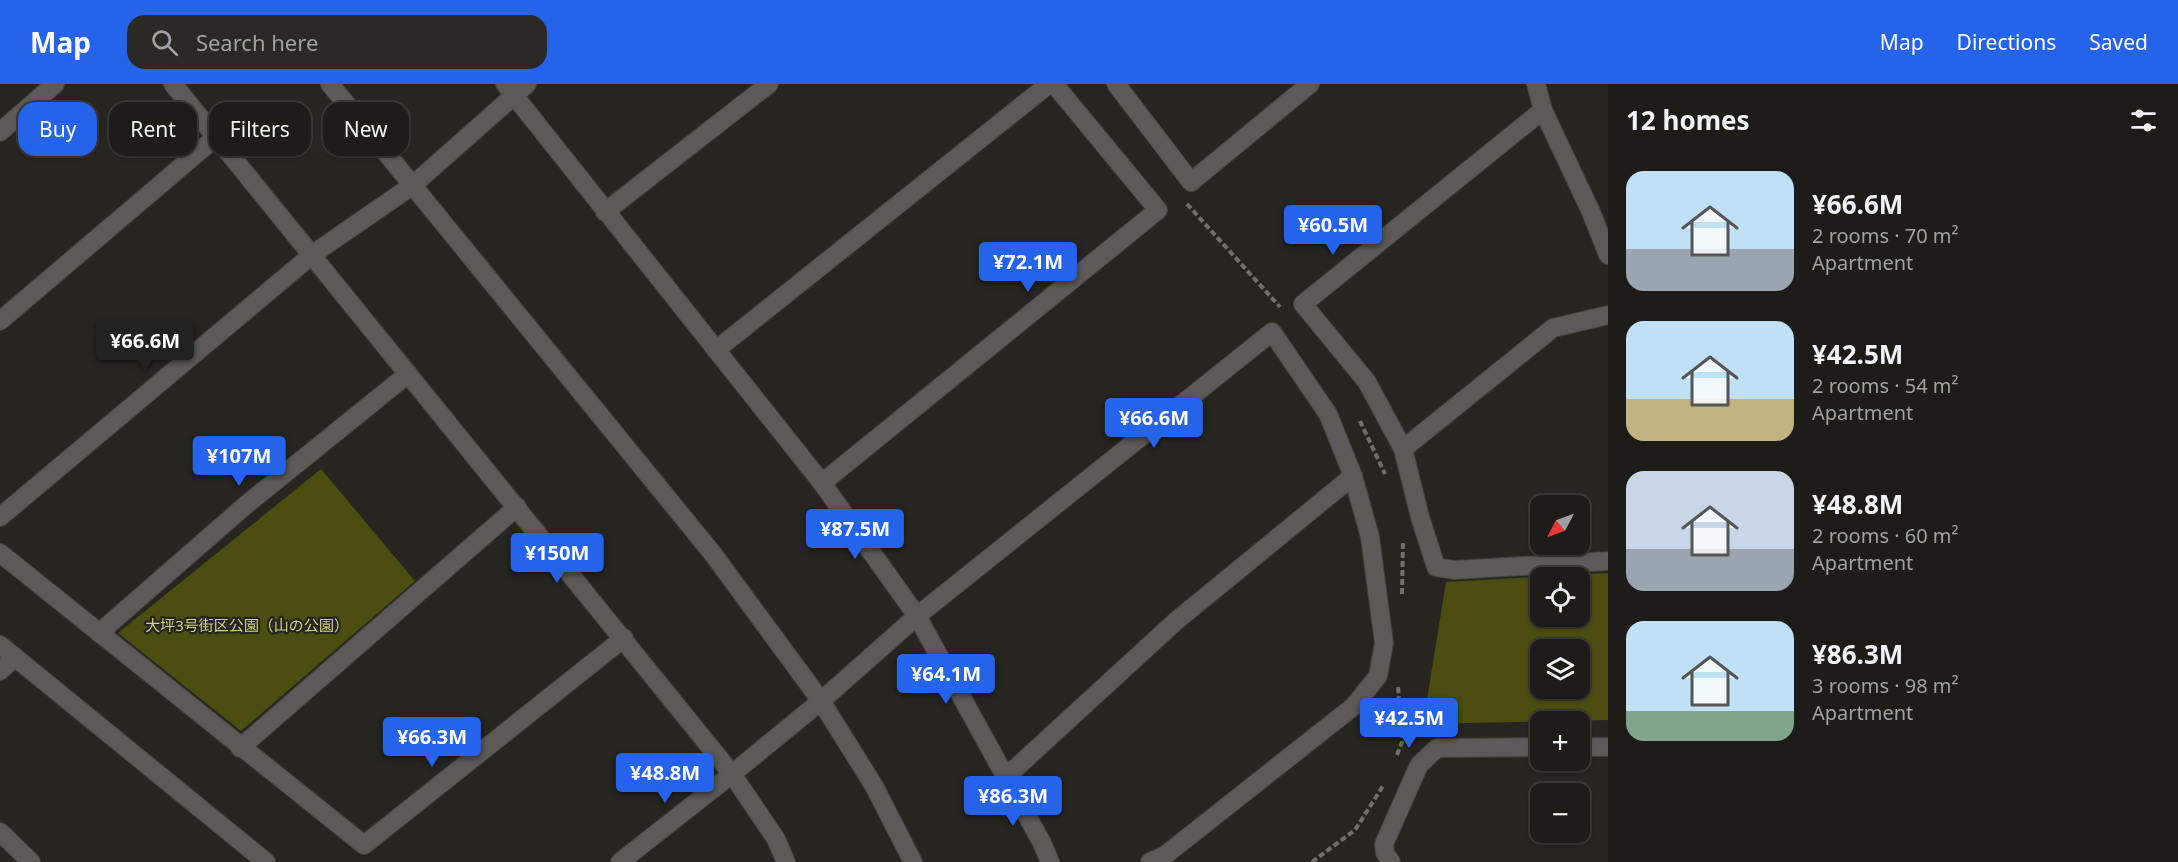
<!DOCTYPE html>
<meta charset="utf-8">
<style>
body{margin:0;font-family:"Noto Sans","Noto Sans JP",sans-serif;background:#2a2925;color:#f1f3f6;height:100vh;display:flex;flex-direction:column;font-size:22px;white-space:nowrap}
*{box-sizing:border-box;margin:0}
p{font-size:20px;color:#a0a1a2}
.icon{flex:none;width:33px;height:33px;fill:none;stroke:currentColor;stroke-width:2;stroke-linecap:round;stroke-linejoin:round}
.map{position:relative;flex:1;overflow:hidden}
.details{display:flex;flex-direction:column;background:#1d1c18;width:570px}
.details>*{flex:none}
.hud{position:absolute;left:18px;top:18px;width:570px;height:54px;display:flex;gap:12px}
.needle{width:39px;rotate:229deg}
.fabs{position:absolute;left:1530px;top:411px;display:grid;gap:12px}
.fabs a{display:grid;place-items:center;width:60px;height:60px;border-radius:12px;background:#1d1c18;box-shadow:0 2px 4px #0004,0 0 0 2px #3b3a37;font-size:30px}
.price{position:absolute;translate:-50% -51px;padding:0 14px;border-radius:6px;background:#2563eb;color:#fff;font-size:20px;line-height:39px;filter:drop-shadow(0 2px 3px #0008)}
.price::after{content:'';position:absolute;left:50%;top:36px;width:18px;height:14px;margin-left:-9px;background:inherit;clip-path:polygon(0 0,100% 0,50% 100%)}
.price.selected{background:#222;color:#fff}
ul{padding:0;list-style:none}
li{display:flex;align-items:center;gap:18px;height:150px;padding:0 18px}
li span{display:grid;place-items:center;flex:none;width:168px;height:120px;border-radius:18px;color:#555}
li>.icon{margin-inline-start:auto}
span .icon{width:72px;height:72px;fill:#fffc;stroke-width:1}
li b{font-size:26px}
h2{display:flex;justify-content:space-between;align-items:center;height:72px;padding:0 18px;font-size:26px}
.pill{padding:0 21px;border-radius:18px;background:#1d1c18;box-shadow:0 2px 4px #0004,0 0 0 2px #3b3a37;font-size:21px;line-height:54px}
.pill.selected{background:#2563eb;color:#fff}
header{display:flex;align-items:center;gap:36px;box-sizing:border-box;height:84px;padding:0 30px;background:#2563eb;color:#fff}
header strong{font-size:28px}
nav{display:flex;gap:33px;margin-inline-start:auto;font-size:21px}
.search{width:420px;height:54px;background:#2a2925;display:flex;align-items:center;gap:15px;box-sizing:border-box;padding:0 21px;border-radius:18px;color:#a0a1a2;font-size:22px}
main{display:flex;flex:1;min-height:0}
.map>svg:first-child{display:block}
.green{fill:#4c4d11;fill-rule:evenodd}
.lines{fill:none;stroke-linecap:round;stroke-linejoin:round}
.minor-casing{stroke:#42403b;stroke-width:20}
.path{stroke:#706f6a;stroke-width:4;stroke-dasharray:6 3;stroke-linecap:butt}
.minor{stroke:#5c5958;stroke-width:18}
.labels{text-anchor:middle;stroke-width:4.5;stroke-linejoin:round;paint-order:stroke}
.park-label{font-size:15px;fill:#d1d47b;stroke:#272520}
</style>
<header>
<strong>Map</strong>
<div class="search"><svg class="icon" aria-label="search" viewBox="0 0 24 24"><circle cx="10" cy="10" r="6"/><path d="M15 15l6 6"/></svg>Search here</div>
<nav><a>Map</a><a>Directions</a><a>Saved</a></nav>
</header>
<main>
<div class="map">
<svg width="1608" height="778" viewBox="0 0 1608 778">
<rect width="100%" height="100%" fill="#272520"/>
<g class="green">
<path d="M321 385 415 497 241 647 118 549Z"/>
<path d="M1608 489V636L1423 640 1446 498ZM1540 494H1580V532H1540ZM1540 566H1580V604H1540Z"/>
</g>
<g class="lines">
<defs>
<g id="minor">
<path d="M173 0 732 690 776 755 786 778"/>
<path d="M330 0 713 470 821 617 874 702 913 778"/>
<path d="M505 0 822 399 917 532 1042 759 1050 778"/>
<path d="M1116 0 1191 98 1310 0"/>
<path d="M1536 0 1543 26 1591 128 1608 171"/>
<path d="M1543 26 1303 220 1367 298 1403 365 1420 433 1436 483 1454 486 1608 477"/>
<path d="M0 48 55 0"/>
<path d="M605 128 769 0"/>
<path d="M0 237 215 54"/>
<path d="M716 266 1049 0"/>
<path d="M1403 365 1553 244 1608 231"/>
<path d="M822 399 1158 126 1054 0"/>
<path d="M0 433 313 170 413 101 527 0"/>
<path d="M0 469 364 761 624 554"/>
<path d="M99 549 247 420 408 290"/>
<path d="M0 561 266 778"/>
<path d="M0 587 15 573"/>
<path d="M1580 663H1608"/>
<path d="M240 664 517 423"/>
<path d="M1006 693 1176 537 1353 392"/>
<path d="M0 748 31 778"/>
<path d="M620 778 732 690 821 617 917 532 1272 248 1328 330 1353 392 1370 453 1384 559 1378 592 1354 622 1164 772 1150 778"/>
<path d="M1391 778 1385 769 1384 760 1419 681 1437 664 1540 663"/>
</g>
</defs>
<use href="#minor" class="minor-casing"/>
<g class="path">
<path d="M1187 120 1280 223"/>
<path d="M1360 337 1385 390"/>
<path d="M1402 510 1403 458"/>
<path d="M1397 671 1402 658 1398 602"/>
<path d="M1312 778 1355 746 1383 702"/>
</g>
<use href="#minor" class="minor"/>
</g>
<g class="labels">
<g class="park-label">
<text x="247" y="547">大坪3号街区公園（山の公園）</text>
</g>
</g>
</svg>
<div class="fabs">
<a><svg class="needle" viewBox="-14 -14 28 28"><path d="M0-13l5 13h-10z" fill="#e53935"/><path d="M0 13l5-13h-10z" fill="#a0a1a2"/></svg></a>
<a><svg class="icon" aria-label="locate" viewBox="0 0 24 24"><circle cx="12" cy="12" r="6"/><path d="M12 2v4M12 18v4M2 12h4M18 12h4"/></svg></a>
<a><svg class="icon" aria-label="layers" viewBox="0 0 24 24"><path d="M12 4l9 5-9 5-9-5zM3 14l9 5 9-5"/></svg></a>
<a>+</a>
<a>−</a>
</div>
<b class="price" style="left:1333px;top:172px">¥60.5M</b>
<b class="price" style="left:1028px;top:209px">¥72.1M</b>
<b class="price selected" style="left:145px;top:288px">¥66.6M</b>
<b class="price" style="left:1154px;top:365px">¥66.6M</b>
<b class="price" style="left:239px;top:403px">¥107M</b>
<b class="price" style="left:855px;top:476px">¥87.5M</b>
<b class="price" style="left:557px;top:500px">¥150M</b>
<b class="price" style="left:946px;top:621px">¥64.1M</b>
<b class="price" style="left:1409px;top:665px">¥42.5M</b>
<b class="price" style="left:432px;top:684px">¥66.3M</b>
<b class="price" style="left:665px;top:720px">¥48.8M</b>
<b class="price" style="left:1013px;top:743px">¥86.3M</b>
<div class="hud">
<a class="pill selected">Buy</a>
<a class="pill">Rent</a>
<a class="pill">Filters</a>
<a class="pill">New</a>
</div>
</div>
<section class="details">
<h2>12 homes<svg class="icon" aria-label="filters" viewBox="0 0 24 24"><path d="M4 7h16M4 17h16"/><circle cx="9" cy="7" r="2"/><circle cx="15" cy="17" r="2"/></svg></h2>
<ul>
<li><span style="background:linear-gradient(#bfe0f5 65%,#9aa5b1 0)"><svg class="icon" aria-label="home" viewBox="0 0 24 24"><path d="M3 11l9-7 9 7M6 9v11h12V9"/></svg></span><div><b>¥66.6M</b><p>2 rooms · 70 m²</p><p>Apartment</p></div></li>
<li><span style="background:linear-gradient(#bfe0f5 65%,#c2b280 0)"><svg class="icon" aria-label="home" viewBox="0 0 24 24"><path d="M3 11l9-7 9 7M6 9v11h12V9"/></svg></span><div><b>¥42.5M</b><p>2 rooms · 54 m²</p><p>Apartment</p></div></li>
<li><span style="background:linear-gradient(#c9d6e8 65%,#9aa5b1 0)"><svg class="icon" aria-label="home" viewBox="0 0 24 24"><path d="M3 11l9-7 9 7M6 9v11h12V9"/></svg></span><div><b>¥48.8M</b><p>2 rooms · 60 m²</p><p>Apartment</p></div></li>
<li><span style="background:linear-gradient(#bfe0f5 75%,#7fa58c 0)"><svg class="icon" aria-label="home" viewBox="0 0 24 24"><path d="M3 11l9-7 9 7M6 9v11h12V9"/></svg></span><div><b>¥86.3M</b><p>3 rooms · 98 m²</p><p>Apartment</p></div></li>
</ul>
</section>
</main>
